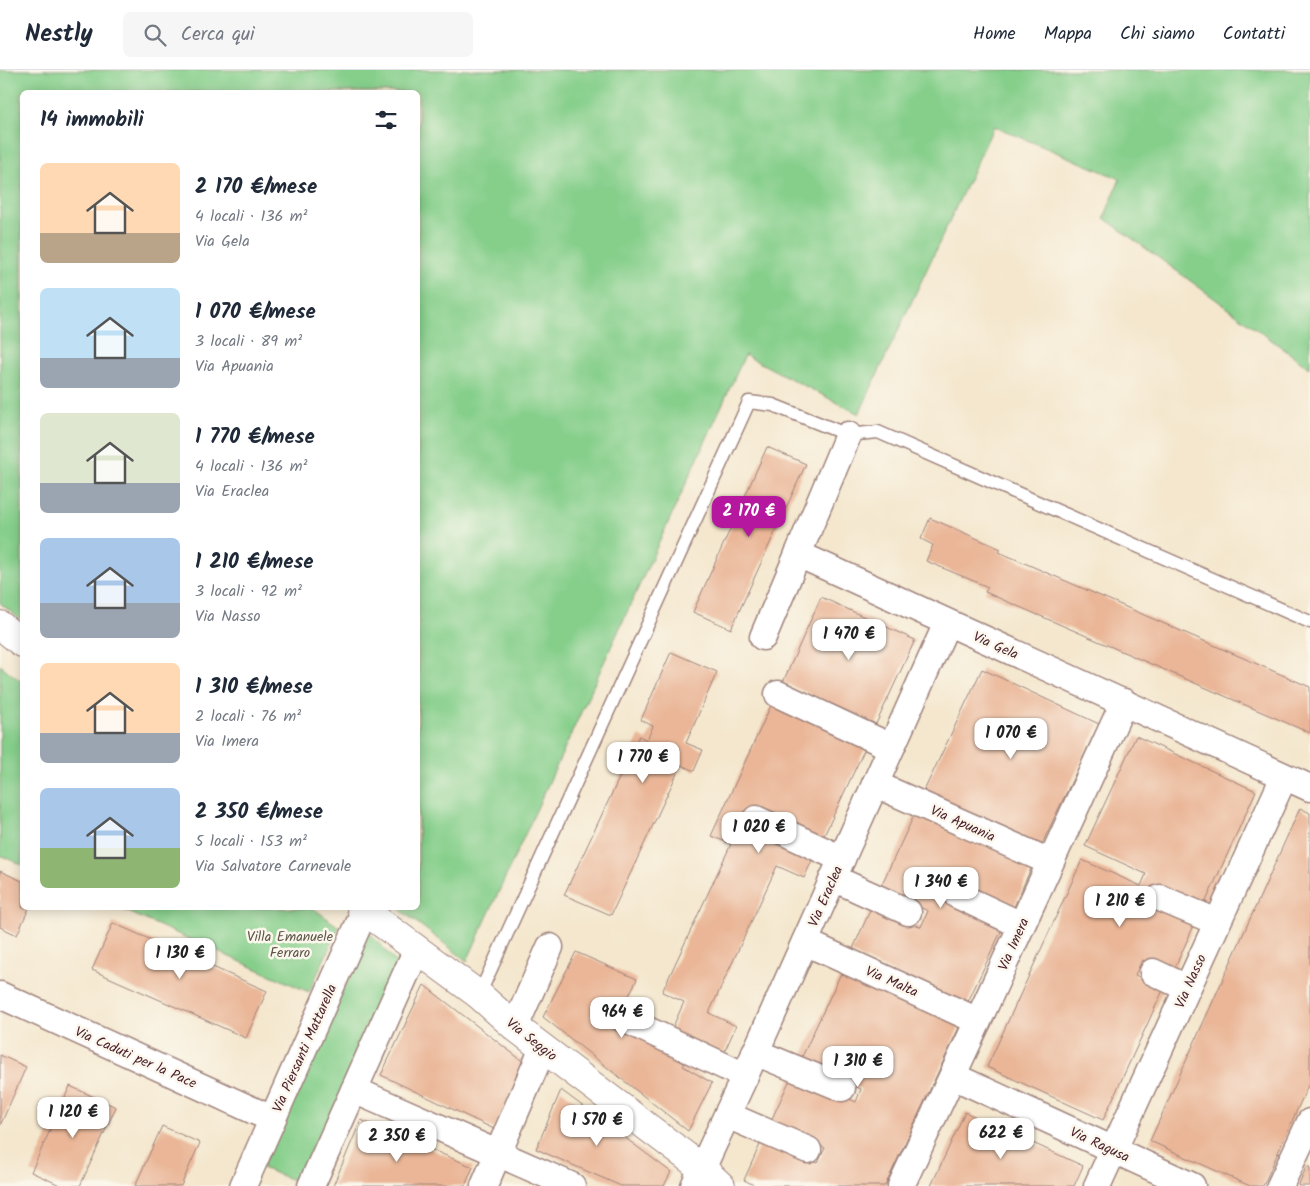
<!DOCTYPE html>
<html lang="it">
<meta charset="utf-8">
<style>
body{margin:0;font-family:Kalam,sans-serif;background:#f6f6f7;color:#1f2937;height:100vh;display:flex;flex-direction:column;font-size:19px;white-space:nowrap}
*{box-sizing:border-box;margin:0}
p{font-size:16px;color:#747a83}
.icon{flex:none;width:28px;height:28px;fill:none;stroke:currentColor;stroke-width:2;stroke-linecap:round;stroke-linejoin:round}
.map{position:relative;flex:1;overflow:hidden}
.side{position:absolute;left:20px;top:20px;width:400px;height:820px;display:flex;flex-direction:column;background:#fff;border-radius:8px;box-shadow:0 2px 12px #0003}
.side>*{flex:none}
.price{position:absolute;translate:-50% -42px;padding:0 11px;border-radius:10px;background:#fff;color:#222;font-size:16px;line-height:32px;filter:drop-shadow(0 1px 2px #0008)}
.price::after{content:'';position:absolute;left:50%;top:30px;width:15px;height:11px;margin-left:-8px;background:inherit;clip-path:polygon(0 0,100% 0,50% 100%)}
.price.current{background:#b5179e;color:#fff}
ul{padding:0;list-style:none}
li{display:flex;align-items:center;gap:15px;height:125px;padding:0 20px}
li span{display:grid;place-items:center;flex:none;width:140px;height:100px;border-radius:8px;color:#555}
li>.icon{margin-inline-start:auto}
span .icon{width:60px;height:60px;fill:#fffc;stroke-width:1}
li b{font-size:21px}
h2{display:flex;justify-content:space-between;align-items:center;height:60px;padding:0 20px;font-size:21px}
header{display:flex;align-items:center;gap:30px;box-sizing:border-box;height:70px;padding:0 25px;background:#fff;border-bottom:1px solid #e0e1e3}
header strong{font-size:24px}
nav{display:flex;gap:28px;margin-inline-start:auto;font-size:18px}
.search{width:350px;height:45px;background:#f6f6f7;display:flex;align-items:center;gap:12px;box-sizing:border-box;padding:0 18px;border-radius:8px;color:#747a83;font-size:19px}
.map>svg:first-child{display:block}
.green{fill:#86cf8b;stroke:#68775b}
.building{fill:#eab697}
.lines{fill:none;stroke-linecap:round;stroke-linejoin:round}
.service-casing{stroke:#9f837c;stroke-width:15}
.minor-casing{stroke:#9f837c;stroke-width:29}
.tertiary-casing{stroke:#9f837c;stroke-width:30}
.service{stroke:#fff;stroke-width:12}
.minor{stroke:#fff;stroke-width:26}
.tertiary{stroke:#fff;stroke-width:28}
.labels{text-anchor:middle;stroke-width:5;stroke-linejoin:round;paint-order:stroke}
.street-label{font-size:14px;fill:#4a1f2b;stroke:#fbf7ec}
.park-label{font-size:14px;fill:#5c5448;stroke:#fbf7ec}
</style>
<header>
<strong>Nestly</strong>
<div class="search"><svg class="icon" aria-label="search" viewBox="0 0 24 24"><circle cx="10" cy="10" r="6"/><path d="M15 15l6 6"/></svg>Cerca qui</div>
<nav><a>Home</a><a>Mappa</a><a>Chi siamo</a><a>Contatti</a></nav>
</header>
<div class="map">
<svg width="1310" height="1116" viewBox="0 0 1310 1116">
<rect width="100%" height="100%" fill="#fbf7ec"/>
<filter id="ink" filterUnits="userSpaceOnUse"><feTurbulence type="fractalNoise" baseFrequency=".02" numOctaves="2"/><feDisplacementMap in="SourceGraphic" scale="10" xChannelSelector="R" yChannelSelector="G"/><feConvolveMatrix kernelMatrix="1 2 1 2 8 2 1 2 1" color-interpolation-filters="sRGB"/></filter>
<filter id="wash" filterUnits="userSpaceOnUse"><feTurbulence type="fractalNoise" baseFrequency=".0096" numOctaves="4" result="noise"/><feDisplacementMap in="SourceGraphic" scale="20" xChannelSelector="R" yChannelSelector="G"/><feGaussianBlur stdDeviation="1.12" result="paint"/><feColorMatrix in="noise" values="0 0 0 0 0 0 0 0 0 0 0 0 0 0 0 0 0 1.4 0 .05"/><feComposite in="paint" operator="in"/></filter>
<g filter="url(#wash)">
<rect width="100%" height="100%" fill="#f4e7ce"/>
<g class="green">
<path d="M0 0H1310V298L1104 148 1120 109 994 56 859 344 745 285 467 891 398 838H418V22H22V551L0 533Z"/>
<path d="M0 595 22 612V795L0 785Z"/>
<path d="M119 838H313L339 857 309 922Z"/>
<path d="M368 861 400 897 300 1113 262 1098Z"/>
</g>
<g id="blocks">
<g class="building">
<path d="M767 377 806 394 731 559 693 542Z"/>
<path d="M930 448 1001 479 999 482 1310 617V663L985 522 988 517 926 491 933 475 921 469Z"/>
<path d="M821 527 915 570 876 654 783 612Z"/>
<path d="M671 582 717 602 686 673 703 680 694 701 681 695 611 845 564 825 639 666 647 670 653 656 641 650Z"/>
<path d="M982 599 1099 654 1039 780 922 725Z"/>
<path d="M773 631 867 674 821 772 747 738 741 750 815 784 804 808 777 796 709 943 736 956 723 985 671 961 684 932 662 922 731 774 711 766Z"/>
<path d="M1136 666 1256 721 1202 840 1151 817 1145 831 1195 853 1172 904 1142 890 1135 905 1164 918 1103 1050 987 997 1082 790 1141 816 1146 804 1085 776Z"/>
<path d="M1300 738 1310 743V1011L1263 1116H1250L1150 1071Z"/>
<path d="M916 741 1033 794 1013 839 951 811 943 828 1004 855 966 936 851 883 872 836 921 857 928 841 880 818Z"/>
<path d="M0 801 22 811V838H29L17 865 0 857Z"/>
<path d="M113 853 267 921 246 968 92 900Z"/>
<path d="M576 882 637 909 622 940 613 936 607 949 684 993 683 996 712 1013 688 1061 543 947Z"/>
<path d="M844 897 962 951 885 1116H756L744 1110 763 1068 818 1093 825 1078 770 1053 793 1003 856 1032 861 1019 800 991Z"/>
<path d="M424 915 525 993 494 1059 381 1005Z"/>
<path d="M0 985 26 997 0 1056Z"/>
<path d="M70 1016 116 1037 80 1116H62L31 1102Z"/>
<path d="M561 1020 671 1102 664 1116H621L536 1079Z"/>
<path d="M965 1042 1083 1096 1074 1116H931Z"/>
<path d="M361 1050 473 1097 465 1116H333Z"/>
<path d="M162 1056 200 1073 189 1097 181 1116H135Z"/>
<path d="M1307 1096 1310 1098V1116H1298Z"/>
</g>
</g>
</g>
<g filter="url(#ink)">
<use href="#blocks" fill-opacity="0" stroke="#9f837c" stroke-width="1"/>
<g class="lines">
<defs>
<path id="service" d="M479 925 749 332 773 335 848 365 878 362 1310 552"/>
<g id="minor">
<path d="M848 365 798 484 1310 718"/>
<path d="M763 567 798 484"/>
<path d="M778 624 891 677"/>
<path d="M875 714 1050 792"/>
<path d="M756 749 842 789"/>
<path d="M833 808 908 842"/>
<path d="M957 825 1021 855"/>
<path d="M1160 828 1217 852"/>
<path d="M805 872 978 951"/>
<path d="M1153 902 1187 918"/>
<path d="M0 925 272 1049"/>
<path d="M624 949 745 1006"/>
<path d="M515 957 550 877"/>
<path d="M755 982 842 1018"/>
<path d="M953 1006 1192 1116"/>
<path d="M354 1020 572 1116"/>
<path d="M727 1045 808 1080"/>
<path d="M243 1116 365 840"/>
<path d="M311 1116 417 879"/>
<path d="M484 1116 543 978"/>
<path d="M694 1116 745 1006 947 553"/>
<path d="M901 1116 978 951 1124 632"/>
<path d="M1097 1116 1284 707"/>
<path d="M1280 1116 1310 1052"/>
</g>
<g id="tertiary">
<path d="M0 555 22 573"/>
<path d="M361 838 479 925 515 957 703 1099 721 1116"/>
</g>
</defs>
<use href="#service" class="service-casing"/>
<use href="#minor" class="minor-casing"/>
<use href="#tertiary" class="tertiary-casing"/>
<use href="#service" class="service"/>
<use href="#minor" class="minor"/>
<use href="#tertiary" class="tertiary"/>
</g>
</g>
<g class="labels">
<g class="street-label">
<text transform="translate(996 575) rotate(24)" y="5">Via Gela</text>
<text transform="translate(963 753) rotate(24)" y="5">Via Apuania</text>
<text transform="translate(825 826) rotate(-66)" y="5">Via Eraclea</text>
<text transform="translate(1013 874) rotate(-66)" y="5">Via Imera</text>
<text transform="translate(892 911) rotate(24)" y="5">Via Malta</text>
<text transform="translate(1190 911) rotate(-66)" y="5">Via Nasso</text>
<text transform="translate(532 969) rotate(38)" y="5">Via Seggio</text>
<text transform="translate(304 978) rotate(-66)" y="5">Via Piersanti Mattarella</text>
<text transform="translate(136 987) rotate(24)" y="5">Via Caduti per la Pace</text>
<text transform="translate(1100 1074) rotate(25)" y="5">Via Ragusa</text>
</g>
<g class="park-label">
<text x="290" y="871">Villa Emanuele<tspan x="290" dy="16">Ferraro</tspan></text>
</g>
</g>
</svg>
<b class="price current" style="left:749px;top:468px">2 170 €</b>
<b class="price" style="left:849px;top:591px">1 470 €</b>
<b class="price" style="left:1011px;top:690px">1 070 €</b>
<b class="price" style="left:643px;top:714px">1 770 €</b>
<b class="price" style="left:759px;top:784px">1 020 €</b>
<b class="price" style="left:941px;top:839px">1 340 €</b>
<b class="price" style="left:1120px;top:858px">1 210 €</b>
<b class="price" style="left:180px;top:910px">1 130 €</b>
<b class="price" style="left:622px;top:969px">964 €</b>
<b class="price" style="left:858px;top:1018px">1 310 €</b>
<b class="price" style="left:73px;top:1069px">1 120 €</b>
<b class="price" style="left:597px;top:1077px">1 570 €</b>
<b class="price" style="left:1001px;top:1090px">622 €</b>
<b class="price" style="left:397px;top:1093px">2 350 €</b>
<section class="side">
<h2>14 immobili<svg class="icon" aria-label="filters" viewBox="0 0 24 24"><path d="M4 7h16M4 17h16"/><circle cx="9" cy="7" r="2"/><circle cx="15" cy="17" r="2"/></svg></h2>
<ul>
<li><span style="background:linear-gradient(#ffd9b3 70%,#b9a48a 0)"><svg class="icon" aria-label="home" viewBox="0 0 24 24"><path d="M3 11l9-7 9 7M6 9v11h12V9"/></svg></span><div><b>2 170 €/mese</b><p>4 locali · 136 m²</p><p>Via Gela</p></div></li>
<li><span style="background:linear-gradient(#bfe0f5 70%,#9aa5b1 0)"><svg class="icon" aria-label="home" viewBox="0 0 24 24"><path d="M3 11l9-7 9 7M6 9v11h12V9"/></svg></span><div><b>1 070 €/mese</b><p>3 locali · 89 m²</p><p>Via Apuania</p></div></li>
<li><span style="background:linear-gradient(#dfe7d0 70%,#9aa5b1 0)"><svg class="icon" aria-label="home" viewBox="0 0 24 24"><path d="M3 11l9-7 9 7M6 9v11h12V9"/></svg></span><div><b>1 770 €/mese</b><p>4 locali · 136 m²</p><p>Via Eraclea</p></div></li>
<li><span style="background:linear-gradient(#a9c7e8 65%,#9aa5b1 0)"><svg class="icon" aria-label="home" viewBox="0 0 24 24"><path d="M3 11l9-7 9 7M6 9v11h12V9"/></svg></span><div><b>1 210 €/mese</b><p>3 locali · 92 m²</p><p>Via Nasso</p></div></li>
<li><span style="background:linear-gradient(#ffd9b3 70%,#9aa5b1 0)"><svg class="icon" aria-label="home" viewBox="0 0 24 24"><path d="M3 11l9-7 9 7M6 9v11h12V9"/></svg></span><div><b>1 310 €/mese</b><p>2 locali · 76 m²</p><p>Via Imera</p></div></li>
<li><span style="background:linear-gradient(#a9c7e8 60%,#8fb573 0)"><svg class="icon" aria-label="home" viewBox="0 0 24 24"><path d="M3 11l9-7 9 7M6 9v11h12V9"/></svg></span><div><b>2 350 €/mese</b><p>5 locali · 153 m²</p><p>Via Salvatore Carnevale</p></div></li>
</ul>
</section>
</div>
